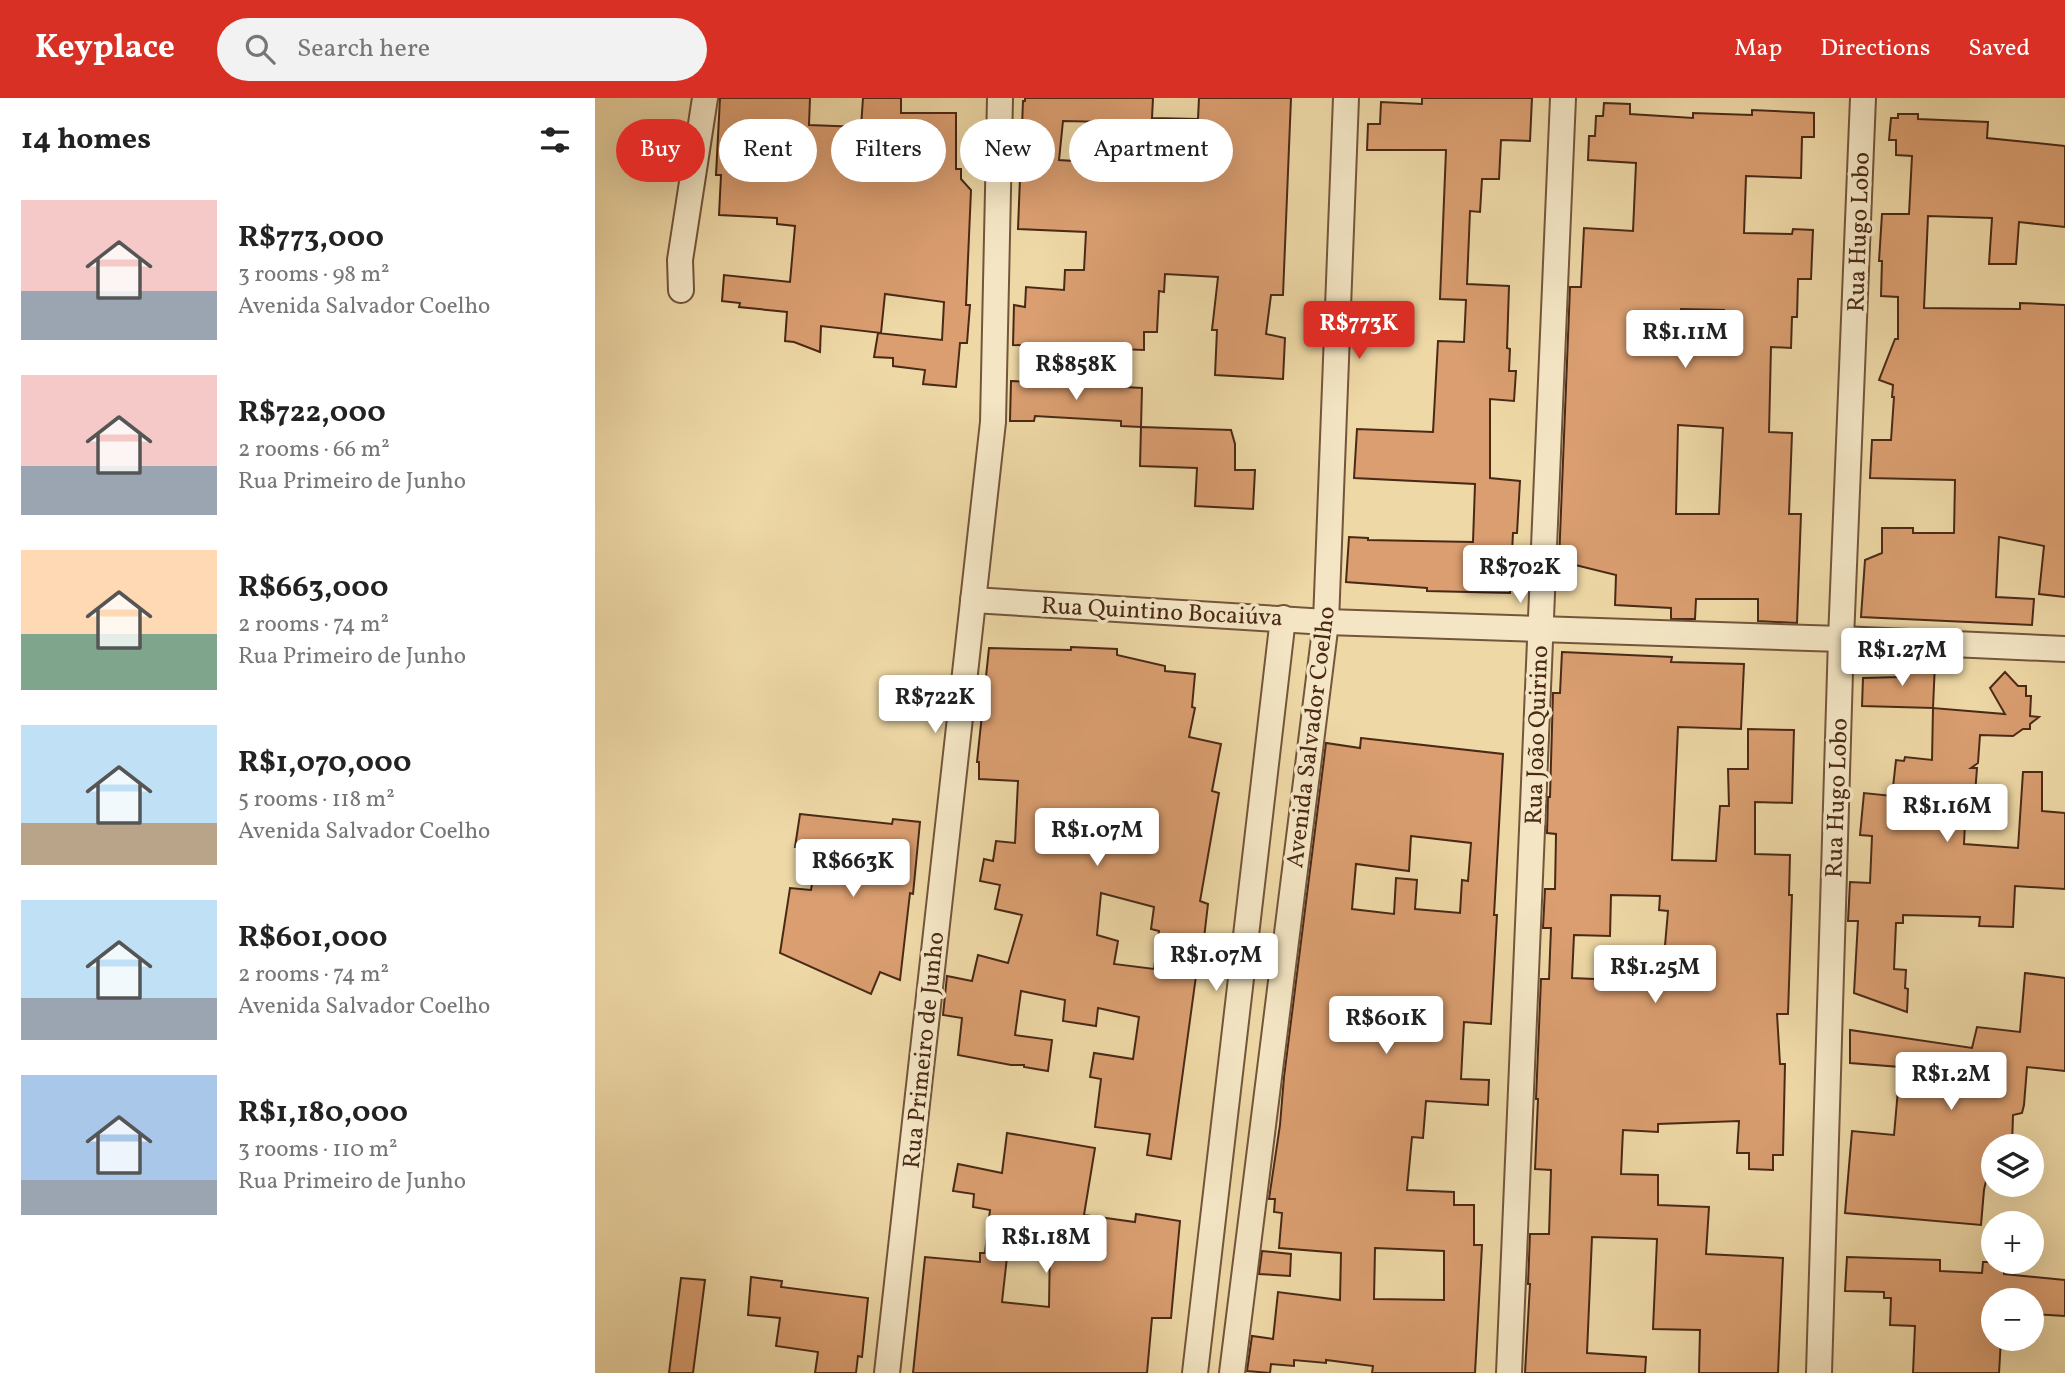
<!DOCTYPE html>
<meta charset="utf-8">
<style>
body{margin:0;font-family:Vollkorn,serif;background:#f2f2f2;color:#222;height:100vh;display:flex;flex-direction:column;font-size:26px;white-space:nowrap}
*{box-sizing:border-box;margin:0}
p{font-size:23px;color:#767676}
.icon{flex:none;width:38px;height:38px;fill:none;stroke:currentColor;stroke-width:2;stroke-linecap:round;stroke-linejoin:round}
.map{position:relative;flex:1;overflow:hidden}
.drawer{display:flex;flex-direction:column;background:#fff;width:595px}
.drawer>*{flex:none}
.top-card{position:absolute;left:21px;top:21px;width:665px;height:63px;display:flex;gap:14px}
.buttons{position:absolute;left:1386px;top:1036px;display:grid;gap:14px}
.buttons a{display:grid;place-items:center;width:63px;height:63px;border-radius:50%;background:#fff;box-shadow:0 7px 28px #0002;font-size:35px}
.price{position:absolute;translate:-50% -60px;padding:0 16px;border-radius:7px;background:#fff;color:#222;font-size:23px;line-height:46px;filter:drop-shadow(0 2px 4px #0008)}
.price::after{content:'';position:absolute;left:50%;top:42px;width:21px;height:16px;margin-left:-10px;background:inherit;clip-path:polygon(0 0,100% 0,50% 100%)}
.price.current{background:#d93025;color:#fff}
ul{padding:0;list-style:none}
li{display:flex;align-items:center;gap:21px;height:175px;padding:0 21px}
li span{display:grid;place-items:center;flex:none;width:196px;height:140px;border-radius:0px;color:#555}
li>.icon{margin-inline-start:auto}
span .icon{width:84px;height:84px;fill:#fffc;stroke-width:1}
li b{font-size:30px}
h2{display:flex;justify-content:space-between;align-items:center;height:84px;padding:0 21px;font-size:30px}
.chip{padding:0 24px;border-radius:32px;background:#fff;box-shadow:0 7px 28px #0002;font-size:24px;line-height:63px}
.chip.current{background:#d93025;color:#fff}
header{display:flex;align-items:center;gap:42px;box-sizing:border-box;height:98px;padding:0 35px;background:#d93025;color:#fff}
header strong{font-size:33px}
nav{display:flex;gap:38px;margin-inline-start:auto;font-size:24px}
.search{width:490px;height:63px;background:#f2f2f2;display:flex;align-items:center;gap:18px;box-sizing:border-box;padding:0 24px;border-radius:38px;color:#767676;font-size:26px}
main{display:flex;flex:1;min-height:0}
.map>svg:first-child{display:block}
.building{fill:#da9e70;stroke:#4a2917;stroke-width:2;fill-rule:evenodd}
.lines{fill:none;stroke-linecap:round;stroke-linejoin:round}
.street-casing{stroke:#73553b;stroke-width:28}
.street{stroke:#f4e6c5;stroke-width:24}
.labels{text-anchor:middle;stroke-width:7;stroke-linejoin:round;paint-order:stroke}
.street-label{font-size:24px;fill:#4a2917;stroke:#f4e6c5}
</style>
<header>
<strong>Keyplace</strong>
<div class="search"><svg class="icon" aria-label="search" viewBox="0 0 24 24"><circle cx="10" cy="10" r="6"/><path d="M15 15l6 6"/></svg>Search here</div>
<nav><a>Map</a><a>Directions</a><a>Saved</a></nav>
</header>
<main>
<section class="drawer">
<h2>14 homes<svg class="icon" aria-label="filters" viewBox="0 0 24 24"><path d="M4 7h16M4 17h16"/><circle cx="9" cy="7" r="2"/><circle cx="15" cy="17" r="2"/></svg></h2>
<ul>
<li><span style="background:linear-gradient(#f6c9c9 65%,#9aa5b1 0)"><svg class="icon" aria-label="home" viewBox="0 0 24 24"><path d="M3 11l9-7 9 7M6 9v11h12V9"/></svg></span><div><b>R$773,000</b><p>3 rooms · 98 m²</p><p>Avenida Salvador Coelho</p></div></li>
<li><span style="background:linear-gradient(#f6c9c9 65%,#9aa5b1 0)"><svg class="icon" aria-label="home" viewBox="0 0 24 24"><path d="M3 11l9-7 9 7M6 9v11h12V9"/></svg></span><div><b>R$722,000</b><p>2 rooms · 66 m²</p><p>Rua Primeiro de Junho</p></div></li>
<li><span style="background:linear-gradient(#ffd9b3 60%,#7fa58c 0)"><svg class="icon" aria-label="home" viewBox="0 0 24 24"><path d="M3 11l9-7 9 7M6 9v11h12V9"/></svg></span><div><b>R$663,000</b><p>2 rooms · 74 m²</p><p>Rua Primeiro de Junho</p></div></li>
<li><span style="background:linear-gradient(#bfe0f5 70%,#b9a48a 0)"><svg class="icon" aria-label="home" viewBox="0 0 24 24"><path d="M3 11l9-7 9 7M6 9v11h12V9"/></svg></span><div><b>R$1,070,000</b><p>5 rooms · 118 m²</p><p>Avenida Salvador Coelho</p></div></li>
<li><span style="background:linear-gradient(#bfe0f5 70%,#9aa5b1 0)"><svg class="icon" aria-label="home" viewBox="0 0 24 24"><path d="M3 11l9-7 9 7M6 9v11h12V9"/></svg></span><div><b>R$601,000</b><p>2 rooms · 74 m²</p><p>Avenida Salvador Coelho</p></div></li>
<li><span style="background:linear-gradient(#a9c7e8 75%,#9aa5b1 0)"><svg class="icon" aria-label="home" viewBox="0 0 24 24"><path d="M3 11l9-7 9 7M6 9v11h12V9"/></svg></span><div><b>R$1,180,000</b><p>3 rooms · 110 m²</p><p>Rua Primeiro de Junho</p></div></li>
</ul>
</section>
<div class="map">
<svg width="1470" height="1275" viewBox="0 0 1470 1275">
<rect width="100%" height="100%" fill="#eed8a6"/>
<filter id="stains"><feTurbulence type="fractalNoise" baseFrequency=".00286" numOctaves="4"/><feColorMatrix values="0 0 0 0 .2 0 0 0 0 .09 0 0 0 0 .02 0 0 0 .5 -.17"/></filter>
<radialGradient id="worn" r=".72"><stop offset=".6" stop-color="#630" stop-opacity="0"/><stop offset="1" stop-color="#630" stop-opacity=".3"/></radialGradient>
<g class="building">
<path d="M125 0H215L214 27 266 29 268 0H306V15H361V71H366V81L376 92 371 207H375L372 245H365L361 289 328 286 330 272 298 268V260L279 259 283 235 347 242 349 204 290 196 286 235 226 228 225 254 199 244 190 243 192 214 144 209 145 205 127 203 129 177 195 184 200 128 182 126V120L124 117 126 77H121Z"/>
<path d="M430 0H558L557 20 603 21 604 0H696L688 197H676L671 236 690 240 688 281 620 277 622 232H617L623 179 570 176 569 194 564 193 562 234H549V252L418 247 419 207 430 209 431 189 469 192 470 172H489L491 134 423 131 428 3H430ZM468 23 514 24 510 65 464 62Z"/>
<path d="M827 0H937L935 43 906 42 904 81H887L885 114 875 113 872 186 914 188 912 250 915 251 914 273H921L919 303 895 301V380L925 383 922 435H918L915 495 832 493V490L751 484 754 439 773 440V442L878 444 880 386 759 380 762 331 838 334 843 243 869 244 871 202 845 201 851 52H772L773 26H785L786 4 827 6Z"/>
<path d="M1009 5 1035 6V16L1098 20V15L1157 17V12L1219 15V39H1207L1206 80 1151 78 1149 135 1197 136 1198 131 1218 132 1216 181H1203L1202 219H1197L1196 250 1176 249 1174 334 1197 335 1194 416H1206L1202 525 1163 523V501H1101L1100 521H1076V510L1020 507 1021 477 964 463 975 189H986L989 130 1038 133 1041 65 993 62 994 38H1000L1001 18H1008ZM1086 211 1129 212 1128 254 1085 252ZM1083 327 1128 330 1124 416H1081Z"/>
<path d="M1303 16H1323V21L1393 24 1392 40 1470 48V129L1424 124 1421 166H1394L1397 120 1333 118 1329 210 1425 211V205L1470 207V499L1444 496 1449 448 1404 439 1401 499 1439 501 1437 527 1266 519 1270 462 1287 455V430H1318V435H1359L1360 382 1275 380 1277 342H1296L1299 299H1297L1298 287 1284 282 1300 241H1303V199L1286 198 1287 163H1284L1287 116H1314L1317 58 1301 57V42H1294L1296 20H1303Z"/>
<path d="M416 283 547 290 546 329 526 328V323L440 318 439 323H415Z"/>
<path d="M546 329 636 332 640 346V372H660L658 411 600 408 602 370 545 368Z"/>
<path d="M476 549 522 551V557L570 568V573L600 576 597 609 600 610 594 639 626 646 617 693 624 695 605 803 613 806 607 857 604 856 576 1061 552 1057 555 1036 500 1029 506 981 495 979 499 955 538 961 544 919 503 910 501 928 468 923 470 902 426 893 420 937 457 942 453 973 429 969V967H416L363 957 367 920 348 917 352 878 377 883 383 857 413 865 427 817 400 811 405 787 385 783 389 761 398 763 401 743 420 745 423 683 384 681V664H382L394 550 476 552ZM506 795 559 809 556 831 564 833 559 871 519 866 523 843 502 837Z"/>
<path d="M967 554 1077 559 1076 564 1149 566 1146 631 1083 629 1077 762 1121 763 1125 708H1134L1133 671H1153V631L1199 632 1197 705 1160 704V756L1195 757 1194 797H1197L1193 916H1182L1185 966H1190L1188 1057H1178V1072L1154 1071V1055H1142L1144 1023 1063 1026V1034L1028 1032 1026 1076 1063 1077V1107L1114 1109 1111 1156 1188 1160 1183 1275H1104L1105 1232 1058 1231 1062 1141 997 1139 992 1255 1051 1259 1050 1275H930L935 1186H933L935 1136H954L956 1072 940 1071 943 1001H941L946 881H954L956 830H948L950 791H960L961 736 952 735 953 699H955L958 595H965ZM1016 797 1065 798 1064 812 1073 813 1069 859 1022 857V882L977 880 979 837 1015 838Z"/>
<path d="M1305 563 1340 565 1338 610 1267 608 1268 580 1304 579Z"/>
<path d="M1410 574 1423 588H1431V598H1436L1435 618 1444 619 1435 626V631H1428L1418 638 1385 637 1383 665 1376 670H1382L1380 696H1377L1376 704 1371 703 1369 746 1423 750 1428 674H1447V713L1470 715V791L1420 788 1418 829 1384 828 1385 819 1308 817V825H1301L1299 871 1311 872 1310 890 1313 891 1312 914 1259 895 1263 823H1253L1255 784 1275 785 1277 738 1265 737 1269 695 1297 698 1301 662 1309 663 1310 659 1337 662 1338 610 1410 616 1395 590Z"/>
<path d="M766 640 908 656 899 817H902L896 926 869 924 866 981 894 982 893 1007 831 1003 828 1040 817 1039 812 1092 859 1094V1107H879V1147H887L880 1275H777L778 1268 731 1262V1265L699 1262V1268L676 1266 675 1275 652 1273 657 1238 678 1241 683 1194 745 1202 746 1155 684 1150 687 1115 679 1114 680 1101H674L685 1027 689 979 731 645 765 650ZM816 738 876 745 873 783 867 782 865 815 820 811 822 782 801 780 799 816 757 811 761 766 814 773ZM780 1150 849 1153V1202L779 1201Z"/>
<path d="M205 716 297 726 298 721 325 724 318 796 315 795 305 882 285 874 276 896 185 855 195 790 216 792 222 753 200 749Z"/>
<path d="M1430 875 1470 880V973L1432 969 1429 1007 1427 1015 1418 1017 1417 1048H1398V1065H1395L1389 1092 1386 1127 1250 1115 1257 1033 1299 1037 1305 969 1255 965V932L1377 950 1382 929 1425 934Z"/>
<path d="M412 1035 500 1050 489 1117 540 1124 541 1116 585 1123 576 1220H557L552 1275H318L330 1159 385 1164V1155H390L395 1112 378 1109 379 1096 358 1093 363 1066 407 1075ZM414 1141 455 1145 454 1209 407 1204Z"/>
<path d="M667 1153 696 1156 695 1178 664 1176Z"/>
<path d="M1252 1159 1345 1162V1173L1387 1175 1388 1164H1409V1176L1470 1182V1218L1437 1216V1202H1398V1241H1406L1404 1275H1318L1320 1228 1295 1227 1296 1200H1289V1194L1250 1193Z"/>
<path d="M156 1179 187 1183 186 1189 273 1200 267 1259 263 1258 261 1275H220L223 1254 181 1248 185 1220 153 1217Z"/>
<path d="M86 1180 110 1182 98 1275H74Z"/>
</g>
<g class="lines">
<defs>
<g id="street">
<path d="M86 192 85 162 110 0"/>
<path d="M378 502 731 524 1246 541 1470 551"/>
<path d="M292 1275 398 324 405 0"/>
<path d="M600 1275 688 520"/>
<path d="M637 1275 731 524 751 0"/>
<path d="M914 1275 968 0"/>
<path d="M1224 1275 1246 541 1268 0"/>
</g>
</defs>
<use href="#street" class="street-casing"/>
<use href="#street" class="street"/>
</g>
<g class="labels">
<g class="street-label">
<text transform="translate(1263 134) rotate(-88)" y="8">Rua Hugo Lobo</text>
<text transform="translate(567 513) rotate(3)" y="8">Rua Quintino Bocaiúva</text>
<text transform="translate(941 637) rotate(-88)" y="8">Rua João Quirino</text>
<text transform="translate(715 639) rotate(-83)" y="8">Avenida Salvador Coelho</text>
<text transform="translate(1241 700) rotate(-88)" y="8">Rua Hugo Lobo</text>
<text transform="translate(328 952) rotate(-84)" y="8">Rua Primeiro de Junho</text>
</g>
</g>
<rect width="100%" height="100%" filter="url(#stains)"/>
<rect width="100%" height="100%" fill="url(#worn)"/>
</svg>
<div class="buttons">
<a><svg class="icon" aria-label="layers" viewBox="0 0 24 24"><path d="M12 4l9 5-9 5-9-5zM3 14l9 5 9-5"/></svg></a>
<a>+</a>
<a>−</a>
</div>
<b class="price current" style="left:764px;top:263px">R$773K</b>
<b class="price" style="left:1090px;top:272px">R$1.11M</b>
<b class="price" style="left:481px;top:304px">R$858K</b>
<b class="price" style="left:925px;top:507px">R$702K</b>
<b class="price" style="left:1307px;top:590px">R$1.27M</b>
<b class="price" style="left:340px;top:637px">R$722K</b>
<b class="price" style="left:1352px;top:746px">R$1.16M</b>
<b class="price" style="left:502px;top:770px">R$1.07M</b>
<b class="price" style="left:258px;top:801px">R$663K</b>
<b class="price" style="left:621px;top:895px">R$1.07M</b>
<b class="price" style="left:1060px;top:907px">R$1.25M</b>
<b class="price" style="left:791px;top:958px">R$601K</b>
<b class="price" style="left:1356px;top:1014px">R$1.2M</b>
<b class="price" style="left:451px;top:1177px">R$1.18M</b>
<div class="top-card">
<a class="chip current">Buy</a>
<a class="chip">Rent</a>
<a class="chip">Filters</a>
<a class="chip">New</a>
<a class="chip">Apartment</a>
</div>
</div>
</main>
